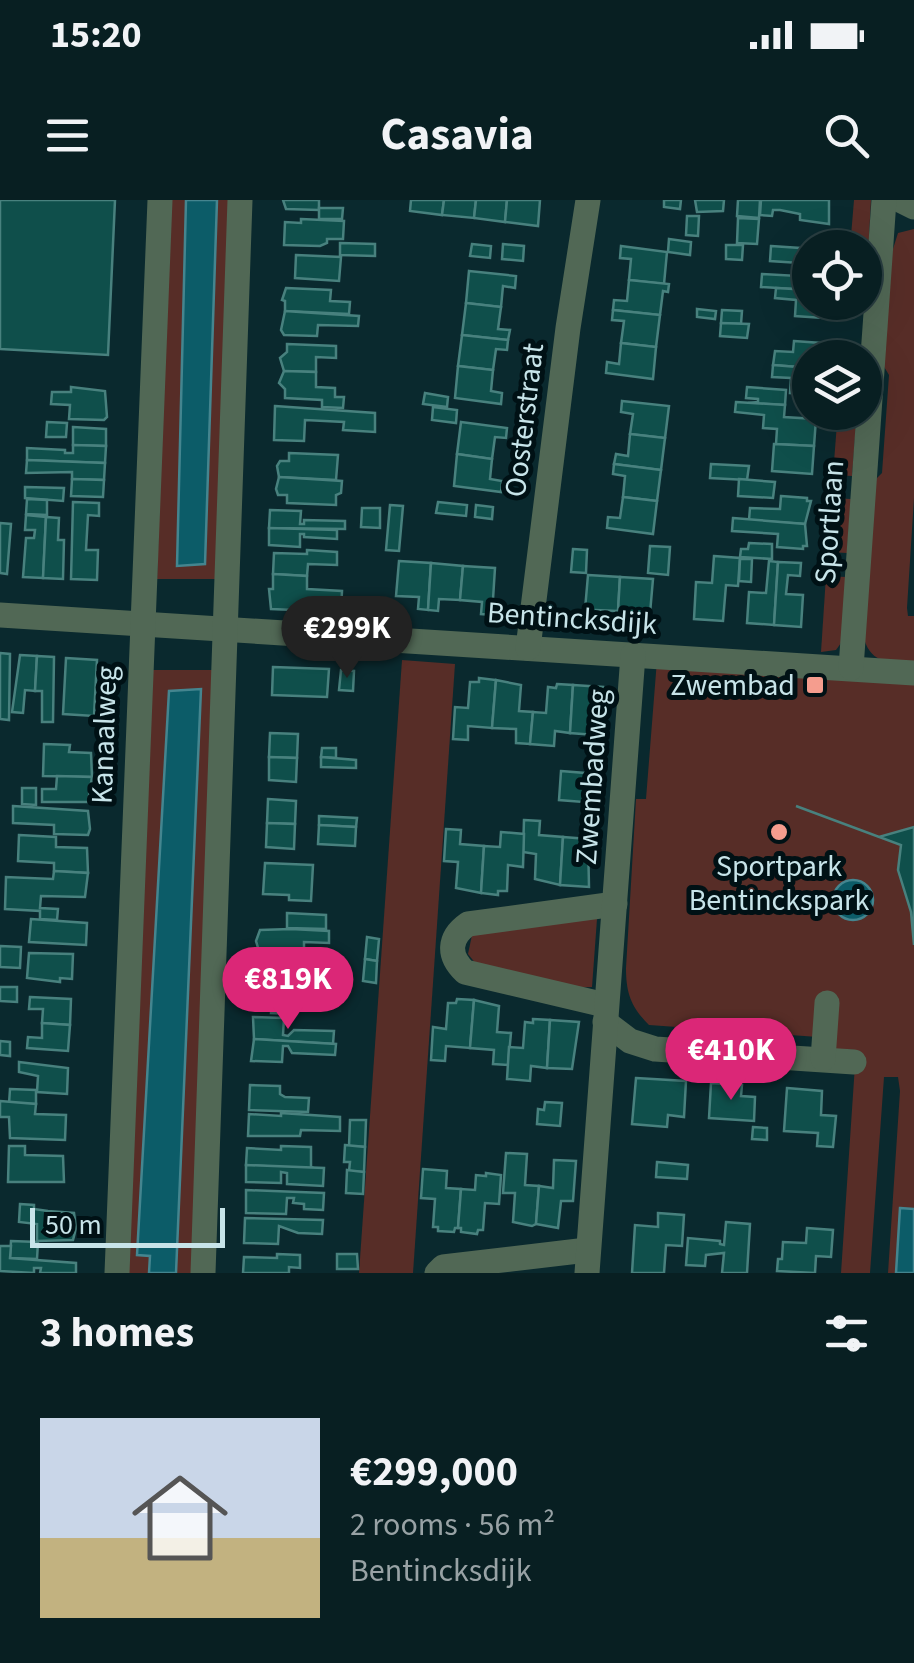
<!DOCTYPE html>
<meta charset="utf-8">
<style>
body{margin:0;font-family:"Source Sans 3",sans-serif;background:#11272a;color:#f1f3f6;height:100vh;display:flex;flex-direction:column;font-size:38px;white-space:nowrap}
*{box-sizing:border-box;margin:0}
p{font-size:32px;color:#98a2a5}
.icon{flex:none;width:55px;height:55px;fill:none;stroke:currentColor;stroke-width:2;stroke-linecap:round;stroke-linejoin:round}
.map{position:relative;height:1073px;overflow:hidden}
.sheet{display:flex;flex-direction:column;background:#081f22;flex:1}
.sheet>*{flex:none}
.tools{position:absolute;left:792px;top:30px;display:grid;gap:20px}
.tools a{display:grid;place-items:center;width:90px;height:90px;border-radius:50%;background:#081f22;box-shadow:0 10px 40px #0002,0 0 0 2px #293d40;font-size:50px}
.scale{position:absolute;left:30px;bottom:25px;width:195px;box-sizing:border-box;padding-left:10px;border:5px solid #c7e4e9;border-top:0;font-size:28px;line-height:35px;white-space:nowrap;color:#c7e4e9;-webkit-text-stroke:8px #001115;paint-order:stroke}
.price{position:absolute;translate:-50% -85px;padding:0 22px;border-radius:35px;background:#db2777;color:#fff;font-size:32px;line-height:65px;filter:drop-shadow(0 2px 5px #0008)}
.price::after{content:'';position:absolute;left:50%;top:60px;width:30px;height:22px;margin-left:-15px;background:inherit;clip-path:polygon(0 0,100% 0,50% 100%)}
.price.selected{background:#222;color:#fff}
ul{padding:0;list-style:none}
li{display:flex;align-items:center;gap:30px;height:250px;padding:0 40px}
li span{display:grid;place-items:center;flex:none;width:280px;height:200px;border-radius:0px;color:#555}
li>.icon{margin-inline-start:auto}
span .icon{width:120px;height:120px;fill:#fffc;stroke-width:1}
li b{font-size:42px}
h2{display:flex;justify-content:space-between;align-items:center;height:120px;padding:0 40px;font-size:42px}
.status{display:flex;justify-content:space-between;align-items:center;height:70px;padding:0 50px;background:#081f22;direction:ltr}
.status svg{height:28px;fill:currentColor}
header{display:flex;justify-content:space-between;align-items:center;height:130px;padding:0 40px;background:#081f22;font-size:45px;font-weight:700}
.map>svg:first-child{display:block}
.green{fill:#572d27}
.water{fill:#0c5c68;stroke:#44858f;stroke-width:2.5}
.building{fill:#0f4f4b;stroke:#48817e;stroke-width:2.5}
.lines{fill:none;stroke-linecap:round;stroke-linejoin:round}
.minor{stroke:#516855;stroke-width:25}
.poi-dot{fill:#f59d8e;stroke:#001115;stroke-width:4}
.labels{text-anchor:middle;stroke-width:10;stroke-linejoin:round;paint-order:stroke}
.street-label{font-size:30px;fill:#c7e4e9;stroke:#001115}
.poi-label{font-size:30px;fill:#c7e4e9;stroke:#001115;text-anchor:end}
</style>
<div class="status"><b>15:20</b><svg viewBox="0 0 49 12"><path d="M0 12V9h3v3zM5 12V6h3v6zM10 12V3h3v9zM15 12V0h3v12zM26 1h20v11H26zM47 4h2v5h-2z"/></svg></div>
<header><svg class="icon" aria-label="menu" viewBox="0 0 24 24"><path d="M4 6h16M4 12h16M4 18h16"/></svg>Casavia<svg class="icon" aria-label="search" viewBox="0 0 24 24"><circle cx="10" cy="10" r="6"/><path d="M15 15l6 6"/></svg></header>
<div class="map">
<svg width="914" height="1073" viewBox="0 0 914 1073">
<rect width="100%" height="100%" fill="#0a292e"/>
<g class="green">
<path d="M170 0H186L178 366 205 363 217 0H233L219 379H157Z"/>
<path d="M854 0H871L868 54H865V48H850Z"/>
<path d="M914 29V298L907 408 908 416H914V464C891 462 872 465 864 439L874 281 882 273 889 175 883 165 887 68 898 33Z"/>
<path d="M837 223 856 225 852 276 833 275Z"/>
<path d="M831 298 851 299 847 353 828 352Z"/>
<path d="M826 376 846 377 841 443 836 450 821 452Z"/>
<path d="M402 460 455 464 413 1073H359Z"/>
<path d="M657 460 914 480V1073H888L900 891 898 877H884L870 1073H841L856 850 832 849V838L649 825C631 807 626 793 626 768L636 599H646Z"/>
<path d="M153 470H215L193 1073H176L200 490 169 491 137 1054 150 1056 149 1073H128Z"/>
<path d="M580 718 597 719 592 787 567 788 476 764 468 754 472 735Z"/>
</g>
<g class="water">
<path d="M186 0H217L205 364 177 366Z"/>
<path d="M201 489 176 1073H149L150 1056 137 1055 169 491Z"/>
<circle cx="853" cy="700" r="20"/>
<path d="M900 1008 914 1009V1073H896Z"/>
</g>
<g class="building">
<path d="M0 0H115L108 155 0 149Z"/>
<path d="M283 0H319V10L286 9Z"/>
<path d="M411 0H444L442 15 410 11Z"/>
<path d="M444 0H476L474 18 442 15Z"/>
<path d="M476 0H507L505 22 474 18Z"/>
<path d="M507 0H540L538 26 505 22Z"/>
<path d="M664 0H681L680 9 664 7Z"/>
<path d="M695 0H724L723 11 697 12Z"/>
<path d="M738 0H760L759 18 737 16Z"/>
<path d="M761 0H829V24L800 20V14L780 10H773L772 16 760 15Z"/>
<path d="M319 8H343L342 19H319Z"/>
<path d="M687 16H699L698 36 686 35Z"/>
<path d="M738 18 759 19 757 44 737 43Z"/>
<path d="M301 19 344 21 343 39H327V43L320 46 284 45 285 22 301 23Z"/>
<path d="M669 39 691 42 690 55 668 52Z"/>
<path d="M340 43 375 44V56L340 55Z"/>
<path d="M472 44 491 46 490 58 470 56Z"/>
<path d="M503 44 524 46 523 61 502 59Z"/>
<path d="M726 45H743L742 60 726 59Z"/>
<path d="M621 46 667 52 664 84 629 80 631 59 620 58Z"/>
<path d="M771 46 800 48 799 63 770 61Z"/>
<path d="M296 55 341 57 339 81 295 78Z"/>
<path d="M799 64 810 65V90L761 87 762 74 798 76Z"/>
<path d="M469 71 516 76 515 88 503 86 501 107 466 103Z"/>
<path d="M629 80 669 84 668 92 663 91 660 115 613 110 614 100 627 101Z"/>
<path d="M286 88 331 90 330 101 350 102 349 114 285 111V101L282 100Z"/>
<path d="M776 88 810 90V102H824L823 118 795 116 796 100 775 98Z"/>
<path d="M466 103 501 107 498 129 510 130 508 140 462 135Z"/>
<path d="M697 109 716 111 715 119 697 117Z"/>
<path d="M613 110 660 115 656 147 621 143 624 121 612 120Z"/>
<path d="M722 110 742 111 741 124 721 123Z"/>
<path d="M285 111 359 116 358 126 318 125 317 136 284 135 281 130Z"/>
<path d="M721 123 749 124 747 138 720 136Z"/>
<path d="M462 135 508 140 507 150 496 149 493 170 458 166Z"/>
<path d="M794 141 821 143 820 158H810V168L773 165 775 151 793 152Z"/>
<path d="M621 143 656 147 653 179 606 173 607 162 619 164Z"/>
<path d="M287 144 336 146V158L316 157V172L284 171 280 158 287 152Z"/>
<path d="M773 165 810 168V194L790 193 791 178 772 177Z"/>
<path d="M458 166 493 170 491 191 502 193 501 204 455 198Z"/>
<path d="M284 171 316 172V187L335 188V197H344L343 208 322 207V200L285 198V189L279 183Z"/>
<path d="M71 187 105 191 107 217 104 220 69 219 70 205 51 204 52 192H71Z"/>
<path d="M747 187 786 190 785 205 748 203 758 202V199L746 198Z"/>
<path d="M425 193 448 197 447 207 423 204Z"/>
<path d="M622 201 669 206 665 238 630 234 633 214 621 212Z"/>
<path d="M736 202 785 205 784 217 816 219 814 246 776 244 777 229 763 228 764 215 735 212Z"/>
<path d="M275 206 375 213V232L343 230 344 222 305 220 304 241 274 240Z"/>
<path d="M433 207 457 210 456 223 432 220Z"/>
<path d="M47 222 67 223 66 237H46Z"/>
<path d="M461 222 507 228 506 238 495 237 492 259 457 254Z"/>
<path d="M73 227 106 229V246L73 245Z"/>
<path d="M630 234 665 238 661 270 614 264 616 254 628 256Z"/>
<path d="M774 244 814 246 812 274 772 271Z"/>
<path d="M73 245 106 246 105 263 27 260V248L65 250V253H73Z"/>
<path d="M289 253 338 255 336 280 279 277 277 266 280 261H289Z"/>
<path d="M457 254 492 259 490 279 502 281 501 292 454 286Z"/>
<path d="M27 260 105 263 104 280 72 279V272L26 273Z"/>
<path d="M614 264 661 270 657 301 623 297 625 276 613 274Z"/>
<path d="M711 264 749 266 747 280 710 278Z"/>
<path d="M279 277 342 281 341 293 336 295V305L287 303V295H278L276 289Z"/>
<path d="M72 279 104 280 103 297 71 296Z"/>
<path d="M739 279 775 282 773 298 738 296Z"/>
<path d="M25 287 64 288 63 301 25 298Z"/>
<path d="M781 296 807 298V301H811L805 324 749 320 750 308 780 309Z"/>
<path d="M623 297 657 301 653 334 607 328 608 317 620 318Z"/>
<path d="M27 299 47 300V315L26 314Z"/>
<path d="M73 302 99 303V316L88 315 86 350H98L97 380 71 379Z"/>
<path d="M438 302 467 305 466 316 436 313Z"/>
<path d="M390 305 403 306 399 351 386 350Z"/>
<path d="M476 305 493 307 492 319 475 317Z"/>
<path d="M362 308H380V328L361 327Z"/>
<path d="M270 310 301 311 300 324H304V320L345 321V329L269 328Z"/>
<path d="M26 315 46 317 43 378 23 377 26 338H34L35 330H25Z"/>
<path d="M46 317 59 318 58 340H64L63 379 43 378Z"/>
<path d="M733 318 805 324 807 346H803V349L777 347 778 334 732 331Z"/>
<path d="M0 323 11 324 7 374 0 373Z"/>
<path d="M269 328 337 330V339L304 337V334H300V347L269 345Z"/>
<path d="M749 343 772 344V359L740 357 741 349H748Z"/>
<path d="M650 346 670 347 668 375 648 373Z"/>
<path d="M573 349 587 350 586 373 571 372Z"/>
<path d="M307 350 337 352V365L308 364 307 376 273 374 274 353 307 354Z"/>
<path d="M714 356 740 358 738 386 726 385 723 421 694 419 696 382 712 383Z"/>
<path d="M740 359H752L751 382 739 381Z"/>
<path d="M399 361 431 363 428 410 418 409 419 397 396 396Z"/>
<path d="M769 361 778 362 774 425 747 423 749 392 766 393Z"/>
<path d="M778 362 801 363 800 376 788 375 786 394 803 395 801 427 774 425Z"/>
<path d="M431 363 463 366 460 400 439 399 438 411 428 410Z"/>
<path d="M463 366 495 368 492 415 481 414 482 402 460 400Z"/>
<path d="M273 374 307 376V389L342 391 341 412 271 409 269 389H273Z"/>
<path d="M588 375 620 377 618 411 596 410 595 422 584 421Z"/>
<path d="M620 377 653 379 649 425 638 424 639 413 618 411Z"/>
<path d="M0 453 10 454 9 520 0 519Z"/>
<path d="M20 455 37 456 35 491 25 490 23 513 12 512Z"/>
<path d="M37 456 54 457 53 522H42V491H35Z"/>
<path d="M66 458 97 460 94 516 63 514Z"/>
<path d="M273 467 329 469 327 497 272 495Z"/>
<path d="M341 470 354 471 353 491 339 490Z"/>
<path d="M479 478 496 480 492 528 468 526V540L453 539 455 507 468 508 470 482H479Z"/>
<path d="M496 480 521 485 519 511 533 512 530 544 516 543V529L492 528Z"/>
<path d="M557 484 573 485 570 533 555 531 554 546 530 544 533 512 546 513 548 487 556 488Z"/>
<path d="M573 485 603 487 595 535 570 533Z"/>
<path d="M270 533 298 534 297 558 269 557Z"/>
<path d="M44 544 70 545 69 552 91 553 92 577 43 576Z"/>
<path d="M322 548H336V558L321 557Z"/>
<path d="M269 557 297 558 296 582 269 580Z"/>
<path d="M321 557 356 560V568L321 567Z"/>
<path d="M561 571 585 573 583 602 559 600Z"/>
<path d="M57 576 92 577 88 602H42V589H56Z"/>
<path d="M22 588H36V605L22 604Z"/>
<path d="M268 599 296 601 295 624 267 623Z"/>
<path d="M13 606 88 611 90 629 88 635 54 634V625L13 623Z"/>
<path d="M796 606 879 637 914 627V745L911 712 898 670 901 645Z"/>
<path d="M319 616 357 618 356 627 319 625Z"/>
<path d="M524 620 540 621 539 635 563 637 560 685 535 679 536 654 523 652Z"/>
<path d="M267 623 295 624 294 649 266 647Z"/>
<path d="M319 625 356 627 355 646 318 644Z"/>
<path d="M446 629 461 630 460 644 484 646 481 693 456 688 458 662 444 661Z"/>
<path d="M501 632 524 634 523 667 508 665 507 691H498V695L481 693 484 646 500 647Z"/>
<path d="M19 635 56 637V647L87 648 88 673 54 671V663L18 661Z"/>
<path d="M563 637 588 639 589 687 560 685Z"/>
<path d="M265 663 313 665 311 701 289 700V695L263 694Z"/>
<path d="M54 671 88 673 85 697 41 696 40 708 58 709 57 720 40 719V711L5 709 6 677 53 679Z"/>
<path d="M287 713 326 715V729L287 728Z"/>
<path d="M31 719 87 723 86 745 29 742Z"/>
<path d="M291 729 329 731V743L304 742V753L259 751 256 741 260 730Z"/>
<path d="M367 737 379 739 377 761 365 759Z"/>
<path d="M0 746 21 747 20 768 0 767Z"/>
<path d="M29 753 73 754 72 779 60 778V782L27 778Z"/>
<path d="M254 757 322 760V778H285L284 796 271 795V781H253Z"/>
<path d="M365 759 377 761 376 783 363 781Z"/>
<path d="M0 787H17V802L0 801Z"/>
<path d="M30 797 71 799 70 825 42 823 43 809H29Z"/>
<path d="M457 799 474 800 470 848 446 846 445 861 431 860 433 827 446 829 448 803H456Z"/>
<path d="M272 800 296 802V814L271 813Z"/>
<path d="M474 800 499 806 497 832 511 833 508 865 493 864 494 850 470 848Z"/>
<path d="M253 817 284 818 283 835 288 836 294 830 334 831 333 844 254 839Z"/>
<path d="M533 819 550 820 547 868 531 866 530 881 507 879 509 847 523 848 525 822 533 823Z"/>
<path d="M550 820 579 822 572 869 547 868Z"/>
<path d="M42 823 70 825 68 851 27 848 28 837 42 838Z"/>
<path d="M254 839 336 844 335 855 292 853 288 846H283L282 862 251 861Z"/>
<path d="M0 841 10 842V856L0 855Z"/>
<path d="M19 862 68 868 67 894 37 892 38 876 19 872Z"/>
<path d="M636 878 686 881 684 917 668 915 667 927 632 924Z"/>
<path d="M711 883 742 885 741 896 755 897 754 921 709 918Z"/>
<path d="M250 885 280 886V894L285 897 309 898 308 912 249 910Z"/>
<path d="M787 888 822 891 821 915 836 916 833 947 817 946 818 933 784 931Z"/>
<path d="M10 889 36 890V904H9Z"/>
<path d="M0 901 36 904 35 914 66 915 65 940 10 938 9 917H0Z"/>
<path d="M545 902 562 903 560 926 537 924 538 909 544 910Z"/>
<path d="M281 913 340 917V931L301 930 300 936H248L249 914 281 916Z"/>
<path d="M350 920H366L365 947 349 946Z"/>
<path d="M753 927 767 928V940L752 939Z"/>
<path d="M345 945 365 947 364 972 349 971 350 962H344Z"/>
<path d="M9 946H25V955L63 956 64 982H8Z"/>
<path d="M281 946 311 947V967L316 969 246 965 247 948 281 950Z"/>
<path d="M506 953 527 954 525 985 539 986 536 1024 532 1026 513 1022 515 993H503Z"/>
<path d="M554 960 576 961 573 1001H561L558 1028 536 1024 539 986 553 988Z"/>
<path d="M657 962 688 965 687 979 656 977Z"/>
<path d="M246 965 324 968 323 986 287 984V973L281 972V983L246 982Z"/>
<path d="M423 969 447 971 446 988 461 989 458 1028H455L454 1032 438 1031V1027H433L435 999 421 998Z"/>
<path d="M347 970 364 972 363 994 346 993Z"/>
<path d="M486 973 501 975 499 1004 485 1003 483 1030H478L477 1034 461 1032V1028H458L461 989 475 990 476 975 486 976Z"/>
<path d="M246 990 324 993 323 1010 304 1009V1004L293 1003 294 998H287L286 1014 246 1013Z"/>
<path d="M20 1004 34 1005V1009L48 1011 74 1013 76 1028 73 1040 37 1041V1024L19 1022Z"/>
<path d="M658 1013 684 1015 682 1046 666 1045 664 1073H632L635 1025 658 1027Z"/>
<path d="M245 1018 323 1020 322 1034 298 1033 279 1026 278 1044 244 1043Z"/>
<path d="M726 1022 750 1024 747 1073H722L724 1053 706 1055 705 1066 686 1065 688 1038 720 1041V1044L724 1045Z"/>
<path d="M807 1028 833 1030 831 1057 816 1056 815 1073 777 1071 778 1059H782L783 1042 806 1043Z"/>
<path d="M11 1041 38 1042 37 1059 10 1058Z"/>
<path d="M0 1046H11L10 1058 76 1063V1073H40L41 1068H34V1073L0 1071Z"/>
<path d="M277 1054 300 1055V1068L289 1067V1073H243L244 1057 277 1058Z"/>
<path d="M337 1054H357L358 1069H337Z"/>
</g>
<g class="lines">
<g class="minor">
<path d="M900 0 914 7"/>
<path d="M0 415 914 473"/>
<path d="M528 448 568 128 588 0"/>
<path d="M851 468 884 0"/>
<path d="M605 805 465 772C448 756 448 738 468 724L615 704"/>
<path d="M605 822 630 841 655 849 854 862"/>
<path d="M823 859 827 803"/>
<path d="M117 1073 160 0"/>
<path d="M203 1073 240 0"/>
<path d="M437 1073 443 1067 587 1050"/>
<path d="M587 1073 633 455"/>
</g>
</g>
<g class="poi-dot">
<rect x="805" y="475" width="20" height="20" rx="5"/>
<circle cx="779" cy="632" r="10"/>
</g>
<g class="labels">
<g class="street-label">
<text transform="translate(524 220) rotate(-83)" y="10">Oosterstraat</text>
<text transform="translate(829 322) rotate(-86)" y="10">Sportlaan</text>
<text transform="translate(572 418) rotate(4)" y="10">Bentincksdijk</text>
<text transform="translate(104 535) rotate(-88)" y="10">Kanaalweg</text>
<text transform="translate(592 577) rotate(-86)" y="10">Zwembadweg</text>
</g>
<g class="poi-label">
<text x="795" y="495">Zwembad</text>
<text x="779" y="676" text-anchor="middle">Sportpark<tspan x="779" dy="34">Bentinckspark</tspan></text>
</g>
</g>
</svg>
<div class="tools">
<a><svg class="icon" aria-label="locate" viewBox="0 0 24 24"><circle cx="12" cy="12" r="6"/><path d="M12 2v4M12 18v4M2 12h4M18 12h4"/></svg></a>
<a><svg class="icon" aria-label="layers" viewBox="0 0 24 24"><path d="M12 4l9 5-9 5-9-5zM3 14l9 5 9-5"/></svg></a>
</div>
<div class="scale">50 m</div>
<b class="price selected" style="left:347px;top:481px">€299K</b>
<b class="price" style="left:288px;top:832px">€819K</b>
<b class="price" style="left:731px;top:903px">€410K</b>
</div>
<section class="sheet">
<h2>3 homes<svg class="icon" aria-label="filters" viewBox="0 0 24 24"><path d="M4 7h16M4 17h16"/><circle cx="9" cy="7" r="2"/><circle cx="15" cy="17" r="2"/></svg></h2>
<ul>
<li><span style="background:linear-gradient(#c9d6e8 60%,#c2b280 0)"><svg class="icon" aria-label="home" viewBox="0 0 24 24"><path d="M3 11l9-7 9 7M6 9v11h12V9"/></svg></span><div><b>€299,000</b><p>2 rooms · 56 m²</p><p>Bentincksdijk</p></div></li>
</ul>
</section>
